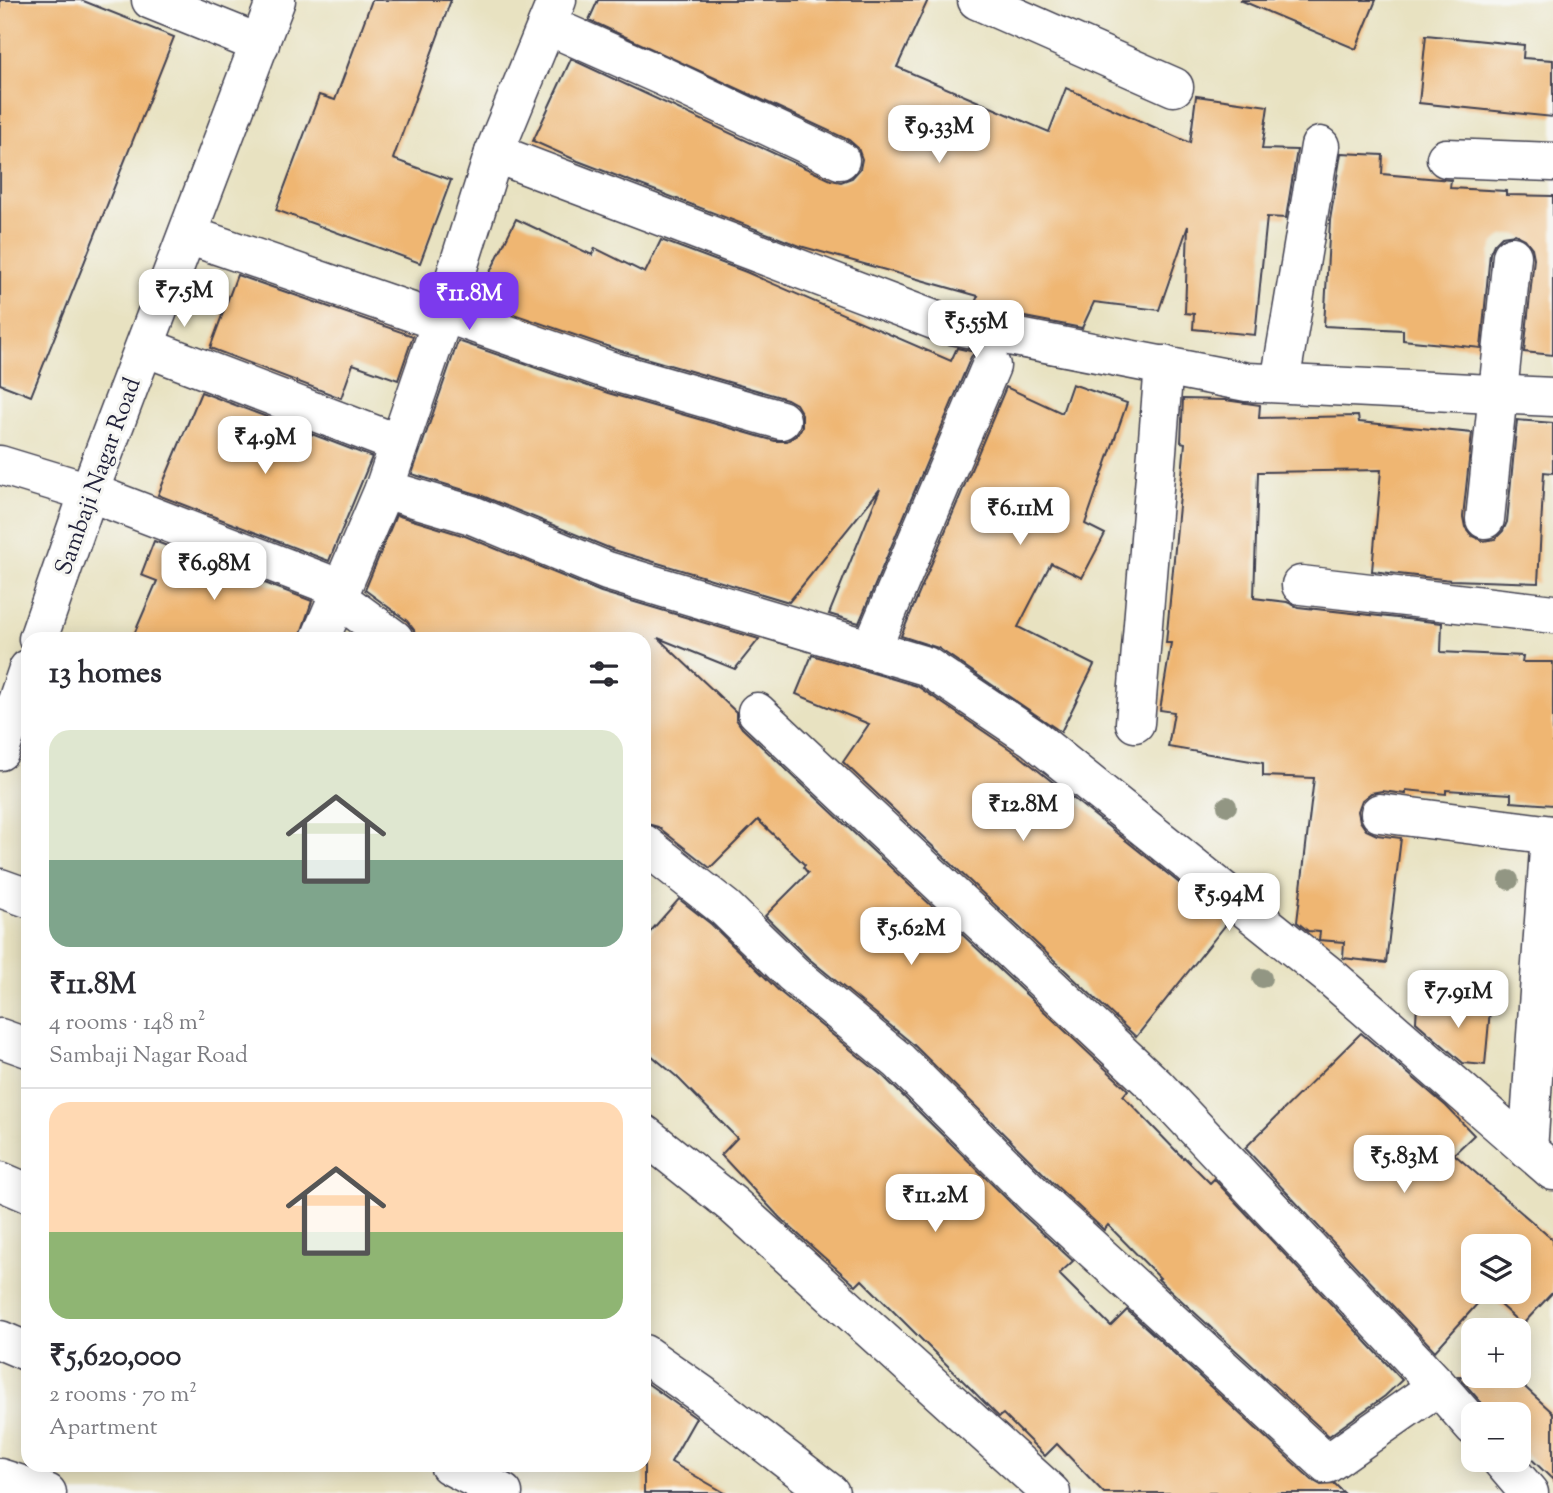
<!DOCTYPE html>
<meta charset="utf-8">
<style>
body{margin:0;font-family:"Sorts Mill Goudy",serif;background:#f2f2f3;color:#2b2b33;height:100vh;display:flex;flex-direction:column;font-size:26px;white-space:nowrap}
*{box-sizing:border-box;margin:0}
p{font-size:23px;color:#7c7c81}
.icon{flex:none;width:38px;height:38px;fill:none;stroke:currentColor;stroke-width:2;stroke-linecap:round;stroke-linejoin:round}
.map{position:relative;flex:1;overflow:hidden}
.side{position:absolute;left:21px;top:632px;width:630px;height:840px;display:flex;flex-direction:column;background:#fff;border-radius:21px;box-shadow:0 4px 18px #0003}
.side>*{flex:none}
.buttons{position:absolute;left:1461px;top:1234px;display:grid;gap:14px}
.buttons a{display:grid;place-items:center;width:70px;height:70px;border-radius:14px;background:#fff;box-shadow:0 4px 18px #0003;font-size:35px}
.price{position:absolute;translate:-50% -60px;padding:0 16px;border-radius:14px;background:#fff;color:#222;font-size:23px;line-height:46px;filter:drop-shadow(0 2px 4px #0008)}
.price::after{content:'';position:absolute;left:50%;top:42px;width:21px;height:16px;margin-left:-10px;background:inherit;clip-path:polygon(0 0,100% 0,50% 100%)}
.price.active{background:#7c3aed;color:#fff}
ul{padding:0;list-style:none}
li{display:grid;align-content:center;gap:14px;height:371px;padding:0 28px}
li+li{border-top:2px solid #e1e1e2}
li span{display:grid;place-items:center;height:217px;border-radius:21px;color:#555}
li>.icon{margin-inline-start:auto}
span .icon{width:126px;height:126px;fill:#fffc;stroke-width:1}
li b{font-size:30px}
h2{display:flex;justify-content:space-between;align-items:center;height:84px;padding:0 28px;font-size:30px}
.map>svg:first-child{display:block}
.building{fill:#efb672;fill-rule:evenodd}
.lines{fill:none;stroke-linecap:round;stroke-linejoin:round}
.minor-casing{stroke:#403f4f;stroke-width:41}
.minor{stroke:#fff;stroke-width:38}
.tree{fill:#929683}
.labels{text-anchor:middle;stroke-width:6;stroke-linejoin:round;paint-order:stroke}
.street-label{font-size:24px;fill:#22223b;stroke:#f6f6f2}
</style>
<div class="map">
<svg width="1553" height="1493" viewBox="0 0 1553 1493">
<rect width="100%" height="100%" fill="#f6f6f2"/>
<filter id="ink" filterUnits="userSpaceOnUse"><feTurbulence type="fractalNoise" baseFrequency=".0143" numOctaves="2"/><feDisplacementMap in="SourceGraphic" scale="14" xChannelSelector="R" yChannelSelector="G"/><feConvolveMatrix kernelMatrix="1 2 1 2 8 2 1 2 1" color-interpolation-filters="sRGB"/></filter>
<filter id="wash" filterUnits="userSpaceOnUse"><feTurbulence type="fractalNoise" baseFrequency=".00686" numOctaves="4" result="noise"/><feDisplacementMap in="SourceGraphic" scale="28" xChannelSelector="R" yChannelSelector="G"/><feGaussianBlur stdDeviation="1.57" result="paint"/><feColorMatrix in="noise" values="0 0 0 0 0 0 0 0 0 0 0 0 0 0 0 0 0 1.4 0 .05"/><feComposite in="paint" operator="in"/></filter>
<g filter="url(#wash)">
<rect width="100%" height="100%" fill="#e8e2c1"/>
<g id="blocks">
<g class="building">
<path d="M0 0H81L174 37 31 396 0 384Z"/>
<path d="M372 0H451L393 159 451 180 420 263 276 210 319 95 335 100Z"/>
<path d="M598 0H928L897 67 1049 132 1066 88 1190 143 1196 96 1268 106 1262 149 1297 150 1286 218 1267 217 1255 335 1193 329 1194 314 1185 313 1188 226 1159 310 1094 302 1082 328 973 307 978 296 800 246 578 161 533 141 571 59 831 180 841 182 852 178 860 169 862 159 858 148 849 140 589 20Z"/>
<path d="M1240 0H1376L1356 49Z"/>
<path d="M1426 35 1524 45 1523 58 1553 60V117L1419 103Z"/>
<path d="M1341 153 1383 155 1382 174 1451 180 1450 188 1506 191V195L1553 196V355L1524 352 1534 258 1532 248 1525 239 1515 234 1502 236 1494 244 1490 253 1481 348 1403 340V330L1324 326 1330 220Z"/>
<path d="M516 219 592 255 595 248 645 273 661 240 746 272 951 361 957 348 975 352 971 357 859 623 829 614 880 489 789 602 614 550 480 495 412 474 458 341 608 393 775 441H787L797 435 802 427V414L796 404 787 399 621 351 476 301Z"/>
<path d="M237 275 413 336 398 380 353 364 341 398 210 348Z"/>
<path d="M1072 384 1127 403 1085 524 1105 534 1082 578 1051 563 1018 627 1094 665 1061 732 938 648 901 636 1006 387 1062 413Z"/>
<path d="M201 392 372 457 329 561 158 495Z"/>
<path d="M1183 399 1225 400 1260 405 1259 418 1358 416 1359 422 1472 433 1463 517 1465 527 1472 536 1483 541 1495 539 1503 531 1507 522 1517 420 1553 423V473L1544 472 1538 583 1451 580 1372 571 1381 470 1258 472 1254 598 1287 602 1298 607 1442 623 1441 652 1523 656 1522 662H1553V805L1511 802V794L1446 790V794L1406 790V794L1382 791 1371 793 1362 800 1358 811 1360 821 1366 830 1377 835 1401 838 1386 963 1343 958 1344 942 1319 940 1320 932 1308 931 1297 922 1314 778 1263 776V763L1168 747 1174 712 1160 710 1171 643H1166L1185 443 1181 442Z"/>
<path d="M396 515 465 536 601 592 759 639 735 669 658 638 736 712V719L742 728 1128 1090 1123 1096 1183 1158 1184 1157 1210 1183 1214 1179 1402 1380 1385 1396 1329 1436 1158 1279 1160 1278 1108 1225 1104 1230 1053 1183 914 1045 808 958 765 916 808 873 803 867 805 865 758 820 710 868 658 827 644 823V639H415L414 630 407 621 365 590Z"/>
<path d="M154 541 312 601 299 639H132L157 581 141 575Z"/>
<path d="M812 655 917 686 1020 756 1228 922 1136 1037 843 762 869 724 796 694Z"/>
<path d="M679 899 711 924 779 991 884 1077 1023 1215 1073 1261 1059 1274 1111 1326 1127 1310 1312 1480 1321 1485 1335 1484 1344 1493H1104L1057 1444 1045 1456 1003 1414 999 1417 862 1280 856 1286 780 1218 721 1155 737 1138 677 1077 644 1049V939Z"/>
<path d="M1417 1004 1490 1010 1485 1065 1463 1063 1416 1022Z"/>
<path d="M1361 1033 1446 1106 1474 1135 1454 1154 1553 1240V1292L1522 1325 1487 1293 1435 1351 1245 1148ZM1474 1246H1519V1292H1474Z"/>
<path d="M1458 1376H1513L1553 1413V1480L1519 1447V1414H1491Z"/>
<path d="M644 1381 696 1418 671 1462 725 1493H644Z"/>
</g>
</g>
</g>
<g filter="url(#ink)">
<use href="#blocks" fill-opacity="0" stroke="#403f4f" stroke-width="2"/>
<g class="lines">
<defs>
<g id="minor">
<path d="M151 0 260 44"/>
<path d="M977 0 1174 87"/>
<path d="M547 25 660 75 840 160"/>
<path d="M494 153 942 323 1247 382 1553 397"/>
<path d="M1446 158 1553 162"/>
<path d="M188 235 441 322"/>
<path d="M444 313 614 372 781 420"/>
<path d="M145 347 399 444"/>
<path d="M1280 383 1320 146"/>
<path d="M0 465 89 492 341 589"/>
<path d="M384 489 472 515 607 571 926 666 1033 738 1332 978 1553 1171"/>
<path d="M1485 519 1512 256"/>
<path d="M1301 585 1553 614"/>
<path d="M338 598 394 639"/>
<path d="M38 639 89 492 276 0"/>
<path d="M320 639 384 489 441 322 494 153 557 0"/>
<path d="M871 650 991 366"/>
<path d="M757 712 1156 1086 1438 1386 1474 1427"/>
<path d="M1135 723 1164 365"/>
<path d="M0 751 28 669"/>
<path d="M1380 813 1553 835"/>
<path d="M644 844 725 908 793 974 899 1061 1038 1199 1327 1464 1438 1386"/>
<path d="M0 888 28 898"/>
<path d="M0 1038 28 1048"/>
<path d="M644 1134 733 1205 1051 1493"/>
<path d="M1528 1150 1550 835"/>
<path d="M0 1181 28 1193"/>
<path d="M0 1340 26 1351"/>
<path d="M644 1354 701 1394 830 1493"/>
<path d="M1501 1460 1529 1493"/>
<path d="M449 1465 503 1493"/>
<path d="M0 1478 47 1493"/>
</g>
</defs>
<use href="#minor" class="minor-casing"/>
<use href="#minor" class="minor"/>
</g>
<g class="tree">
<circle cx="1227" cy="806" r="10"/>
<circle cx="1509" cy="880" r="10"/>
<circle cx="1262" cy="978" r="10"/>
</g>
</g>
<g class="labels">
<g class="street-label">
<text transform="translate(97 476) rotate(-70)" y="8">Sambaji Nagar Road</text>
</g>
</g>
</svg>
<div class="buttons">
<a><svg class="icon" aria-label="layers" viewBox="0 0 24 24"><path d="M12 4l9 5-9 5-9-5zM3 14l9 5 9-5"/></svg></a>
<a>+</a>
<a>−</a>
</div>
<b class="price" style="left:939px;top:165px">₹9.33M</b>
<b class="price" style="left:184px;top:329px">₹7.5M</b>
<b class="price active" style="left:469px;top:332px">₹11.8M</b>
<b class="price" style="left:976px;top:360px">₹5.55M</b>
<b class="price" style="left:265px;top:476px">₹4.9M</b>
<b class="price" style="left:1020px;top:547px">₹6.11M</b>
<b class="price" style="left:214px;top:602px">₹6.98M</b>
<b class="price" style="left:1023px;top:843px">₹12.8M</b>
<b class="price" style="left:1229px;top:933px">₹5.94M</b>
<b class="price" style="left:911px;top:967px">₹5.62M</b>
<b class="price" style="left:1458px;top:1030px">₹7.91M</b>
<b class="price" style="left:1404px;top:1195px">₹5.83M</b>
<b class="price" style="left:935px;top:1234px">₹11.2M</b>
<section class="side">
<h2>13 homes<svg class="icon" aria-label="filters" viewBox="0 0 24 24"><path d="M4 7h16M4 17h16"/><circle cx="9" cy="7" r="2"/><circle cx="15" cy="17" r="2"/></svg></h2>
<ul>
<li><span style="background:linear-gradient(#dfe7d0 60%,#7fa58c 0)"><svg class="icon" aria-label="home" viewBox="0 0 24 24"><path d="M3 11l9-7 9 7M6 9v11h12V9"/></svg></span><div><b>₹11.8M</b><p>4 rooms · 148 m²</p><p>Sambaji Nagar Road</p></div></li>
<li><span style="background:linear-gradient(#ffd9b3 60%,#8fb573 0)"><svg class="icon" aria-label="home" viewBox="0 0 24 24"><path d="M3 11l9-7 9 7M6 9v11h12V9"/></svg></span><div><b>₹5,620,000</b><p>2 rooms · 70 m²</p><p>Apartment</p></div></li>
</ul>
</section>
</div>
